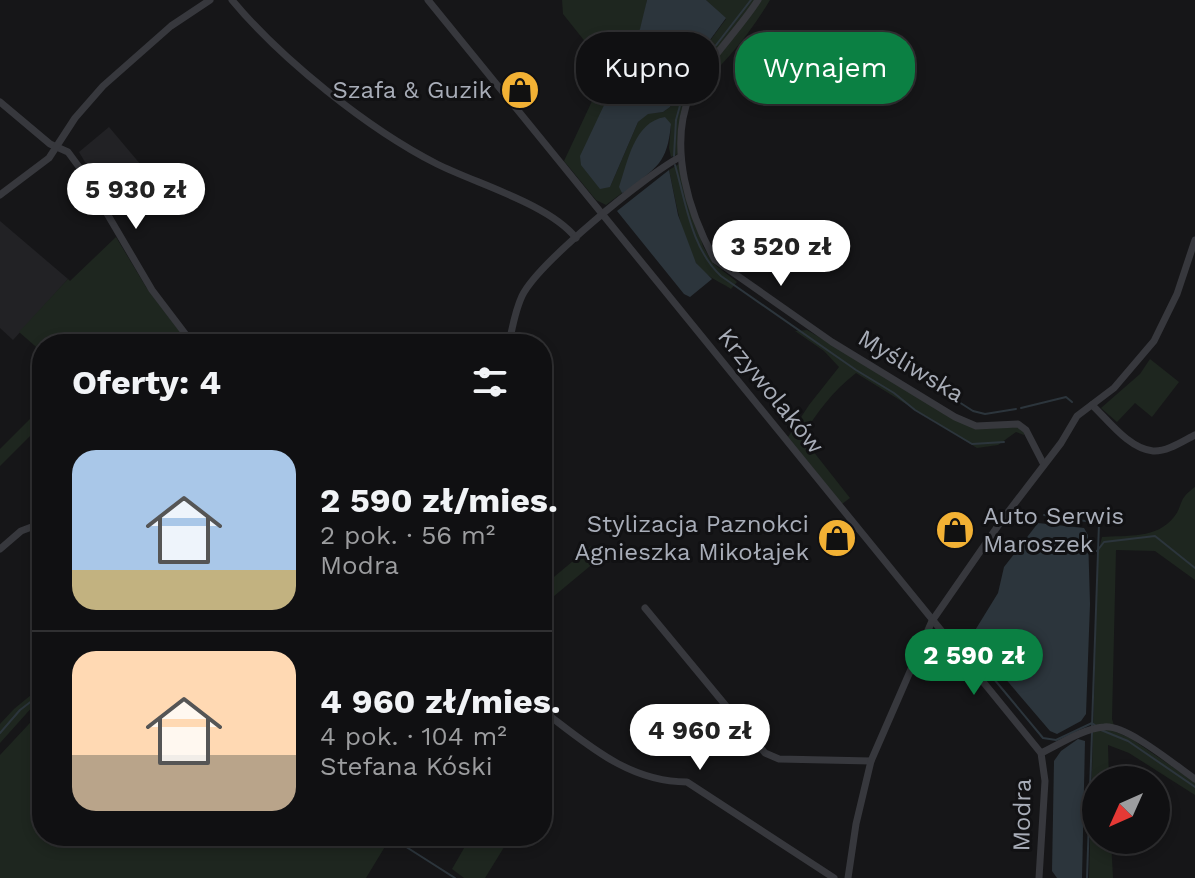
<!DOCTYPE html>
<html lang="pl">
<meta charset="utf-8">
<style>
body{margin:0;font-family:"Work Sans",sans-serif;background:#19191b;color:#f1f3f6;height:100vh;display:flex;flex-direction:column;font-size:30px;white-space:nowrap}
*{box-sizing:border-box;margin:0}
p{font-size:26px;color:#9c9d9f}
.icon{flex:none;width:44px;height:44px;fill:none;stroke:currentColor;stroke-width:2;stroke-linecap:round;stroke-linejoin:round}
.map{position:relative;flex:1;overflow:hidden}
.sheet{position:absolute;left:32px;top:334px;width:520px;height:512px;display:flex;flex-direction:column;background:#101012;border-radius:32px;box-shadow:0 4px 12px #0003,0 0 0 2px #303032}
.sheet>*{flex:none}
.guide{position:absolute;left:576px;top:32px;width:498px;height:72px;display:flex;gap:16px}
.needle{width:52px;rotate:225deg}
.controls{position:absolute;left:1082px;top:766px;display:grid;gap:16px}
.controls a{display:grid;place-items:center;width:88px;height:88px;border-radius:50%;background:#101012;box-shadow:0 4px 12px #0003,0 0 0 2px #303032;font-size:40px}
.price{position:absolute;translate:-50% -68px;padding:0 18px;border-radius:28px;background:#fff;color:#222;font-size:26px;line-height:52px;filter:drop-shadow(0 2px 4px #0008)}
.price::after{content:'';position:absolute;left:50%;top:48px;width:24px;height:18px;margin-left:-12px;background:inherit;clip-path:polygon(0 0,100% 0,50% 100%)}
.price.active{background:#0b8043;color:#fff}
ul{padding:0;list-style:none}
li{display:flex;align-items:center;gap:24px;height:200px;padding:0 40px}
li+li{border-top:2px solid #303032}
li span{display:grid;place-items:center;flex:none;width:224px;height:160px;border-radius:24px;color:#555}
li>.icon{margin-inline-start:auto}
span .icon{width:96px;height:96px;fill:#fffc;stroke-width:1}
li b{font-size:34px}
h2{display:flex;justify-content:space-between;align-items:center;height:96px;padding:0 40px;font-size:34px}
.chip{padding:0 28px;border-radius:32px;background:#101012;box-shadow:0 4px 12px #0003,0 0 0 2px #303032;font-size:28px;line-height:72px}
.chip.active{background:#0b8043;color:#fff}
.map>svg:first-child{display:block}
.built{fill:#222225}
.green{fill:#1e261f}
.water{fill:#2c353c}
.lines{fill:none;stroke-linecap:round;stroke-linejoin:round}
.stream{stroke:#2c353c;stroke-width:2}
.minor{stroke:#37383d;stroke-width:7}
.labels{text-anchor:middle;stroke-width:6;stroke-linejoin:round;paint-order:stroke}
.poi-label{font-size:24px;fill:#a8adb8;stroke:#111113;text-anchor:end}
.street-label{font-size:24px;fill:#a8adb8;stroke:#111113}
</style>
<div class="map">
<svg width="1195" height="878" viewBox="0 0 1195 878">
<rect width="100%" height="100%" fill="#161618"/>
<g class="built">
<path d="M109 127 141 165 105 196 79 152Z"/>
<path d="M0 221 68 279 13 340 0 328Z"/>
</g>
<g class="green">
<path d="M562 0H647L610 187 638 122 648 113 663 112 670 107 680 81 726 19 706 0H770C749 35 721 70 688 94L678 154 671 157 669 148 671 125 620 187 622 193 606 205 596 200 564 161 607 69 563 14Z"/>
<path d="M679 164 703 246 713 263 737 282 731 289C719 281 704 276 696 263 682 240 675 197 669 170Z"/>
<path d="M116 237 146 287 189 344H42V352L19 332 68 279 70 281Z"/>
<path d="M807 330 975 429 1019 427 1024 431V435L1016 432 998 445 977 448 856 373C833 391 817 412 802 437L850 498 842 504 788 437 809 405 839 367 824 351 795 331Z"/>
<path d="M1150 359 1179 382 1152 417 1135 403 1117 422 1101 408 1140 374Z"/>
<path d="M42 407V424L0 466V449Z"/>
<path d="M1195 487V580L1155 551 1116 550 1112 719 1116 732 1130 738 1195 782V795L1129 753 1108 745 1109 780H1096V840H1111L1113 878H1089L1098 553 1102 537C1127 535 1157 539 1174 517 1184 504 1177 500 1195 487Z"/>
<path d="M591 546 601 557 542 606V587Z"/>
<path d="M42 686V701L34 705 0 743V724L14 709Z"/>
<path d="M42 710V836H313L326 842 352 845 365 837 386 845 366 878H0V755Z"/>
<path d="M471 836H511L485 878H464L452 869Z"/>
</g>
<g class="water">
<path d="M647 0H706L726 18 680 81 670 107 663 112 648 114 638 122 610 187 600 189 581 165 580 156 640 29Z"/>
<path d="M665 117 671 124C667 165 657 165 628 191L622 193 619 187C628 161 634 122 665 117Z"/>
<path d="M669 170 678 215 696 263 712 279 690 297 684 294 617 211Z"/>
<path d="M1038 523 1084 528 1088 535 1090 604 1086 714 1081 721 1057 734 1050 731 974 642V632L998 593 1004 567Z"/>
<path d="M1078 739 1085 741 1082 878H1057L1052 871 1054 761 1061 751Z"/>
</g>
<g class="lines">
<g class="stream">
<path d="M674 156 676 120 686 84 751 0"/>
<path d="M675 165C686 202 691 248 721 276L856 370 894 393 915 410 972 444 1004 442"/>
<path d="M862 340 973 411 985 414 1016 409"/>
<path d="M1021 408 1066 397 1072 402"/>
<path d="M1044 515 1099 523 1092 726"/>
<path d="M1097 551 1104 542 1155 536 1195 568"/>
<path d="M979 661 1043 738 1056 740 1092 723 1096 726"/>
<path d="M1101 730 1128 741 1195 787"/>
<path d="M0 733 20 710 42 693"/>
<path d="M389 836 455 878"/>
<path d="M1087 878 1092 732"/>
</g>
<g class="minor">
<path d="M232 0C281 59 368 129 437 164 477 184 549 204 576 238"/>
<path d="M428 0 1041 753 1045 781 1039 878"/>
<path d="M758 0C740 29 702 66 690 95 668 147 689 213 715 260L832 342 955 417 976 426 1018 424 1026 430 1043 463"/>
<path d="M0 102 50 144 68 152 82 171 152 290 193 344"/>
<path d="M0 195 49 158 75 118 103 86 171 26 210 0"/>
<path d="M509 344C512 328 515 311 522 296 538 263 646 175 680 157"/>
<path d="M1092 405C1108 420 1129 449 1153 451 1167 452 1183 441 1195 435"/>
<path d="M0 549 21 531 42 523"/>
<path d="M645 608 765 753 779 759 871 761"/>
<path d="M542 710C587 744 628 782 687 782L834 878"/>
<path d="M1041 753C1060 744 1082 729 1104 727 1126 724 1176 766 1195 779"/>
<path d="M848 878 856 824 871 761 932 621 1002 520 1061 443 1077 416 1114 388 1154 341 1177 294 1195 240"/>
</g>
</g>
<defs>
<symbol id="shop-disc" viewBox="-11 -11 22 22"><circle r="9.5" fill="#f2b134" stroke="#111113"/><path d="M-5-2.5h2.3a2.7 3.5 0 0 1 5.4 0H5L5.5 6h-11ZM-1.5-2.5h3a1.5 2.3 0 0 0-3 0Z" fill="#111"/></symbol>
</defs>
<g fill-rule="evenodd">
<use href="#shop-disc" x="498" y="68" width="44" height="44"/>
<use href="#shop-disc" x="933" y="508" width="44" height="44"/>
<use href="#shop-disc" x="815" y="516" width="44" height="44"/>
</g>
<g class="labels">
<g class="poi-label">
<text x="492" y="98">Szafa &amp; Guzik</text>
<text x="983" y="524" text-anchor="start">Auto Serwis<tspan x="983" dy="28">Maroszek</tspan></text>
<text x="809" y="532">Stylizacja Paznokci<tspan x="809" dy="28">Agnieszka Mikołajek</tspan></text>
</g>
<g class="street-label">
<text transform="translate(911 366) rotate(31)" y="8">Myśliwska</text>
<text transform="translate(771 391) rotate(51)" y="8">Krzywolaków</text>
<text transform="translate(1022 815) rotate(-89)" y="8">Modra</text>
</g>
</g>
</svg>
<div class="controls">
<a><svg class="needle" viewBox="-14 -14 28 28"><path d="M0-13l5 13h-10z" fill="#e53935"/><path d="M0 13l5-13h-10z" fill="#9c9d9f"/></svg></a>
</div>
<b class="price" style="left:136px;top:231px">5 930 zł</b>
<b class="price" style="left:781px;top:288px">3 520 zł</b>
<b class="price active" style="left:974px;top:697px">2 590 zł</b>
<b class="price" style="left:700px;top:772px">4 960 zł</b>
<div class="guide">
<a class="chip">Kupno</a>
<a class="chip active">Wynajem</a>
</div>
<section class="sheet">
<h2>Oferty: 4<svg class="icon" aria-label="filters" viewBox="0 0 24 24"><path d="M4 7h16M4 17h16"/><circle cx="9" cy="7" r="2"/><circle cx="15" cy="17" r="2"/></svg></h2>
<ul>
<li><span style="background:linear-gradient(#a9c7e8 75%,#c2b280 0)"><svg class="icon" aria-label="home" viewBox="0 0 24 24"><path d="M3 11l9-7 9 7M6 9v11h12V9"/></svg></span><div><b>2 590 zł/mies.</b><p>2 pok. · 56 m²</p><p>Modra</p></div></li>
<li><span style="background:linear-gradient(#ffd9b3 65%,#b9a48a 0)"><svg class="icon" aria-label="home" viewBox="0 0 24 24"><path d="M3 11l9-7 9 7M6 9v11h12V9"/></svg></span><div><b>4 960 zł/mies.</b><p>4 pok. · 104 m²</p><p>Stefana Kóski</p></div></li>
</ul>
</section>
</div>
